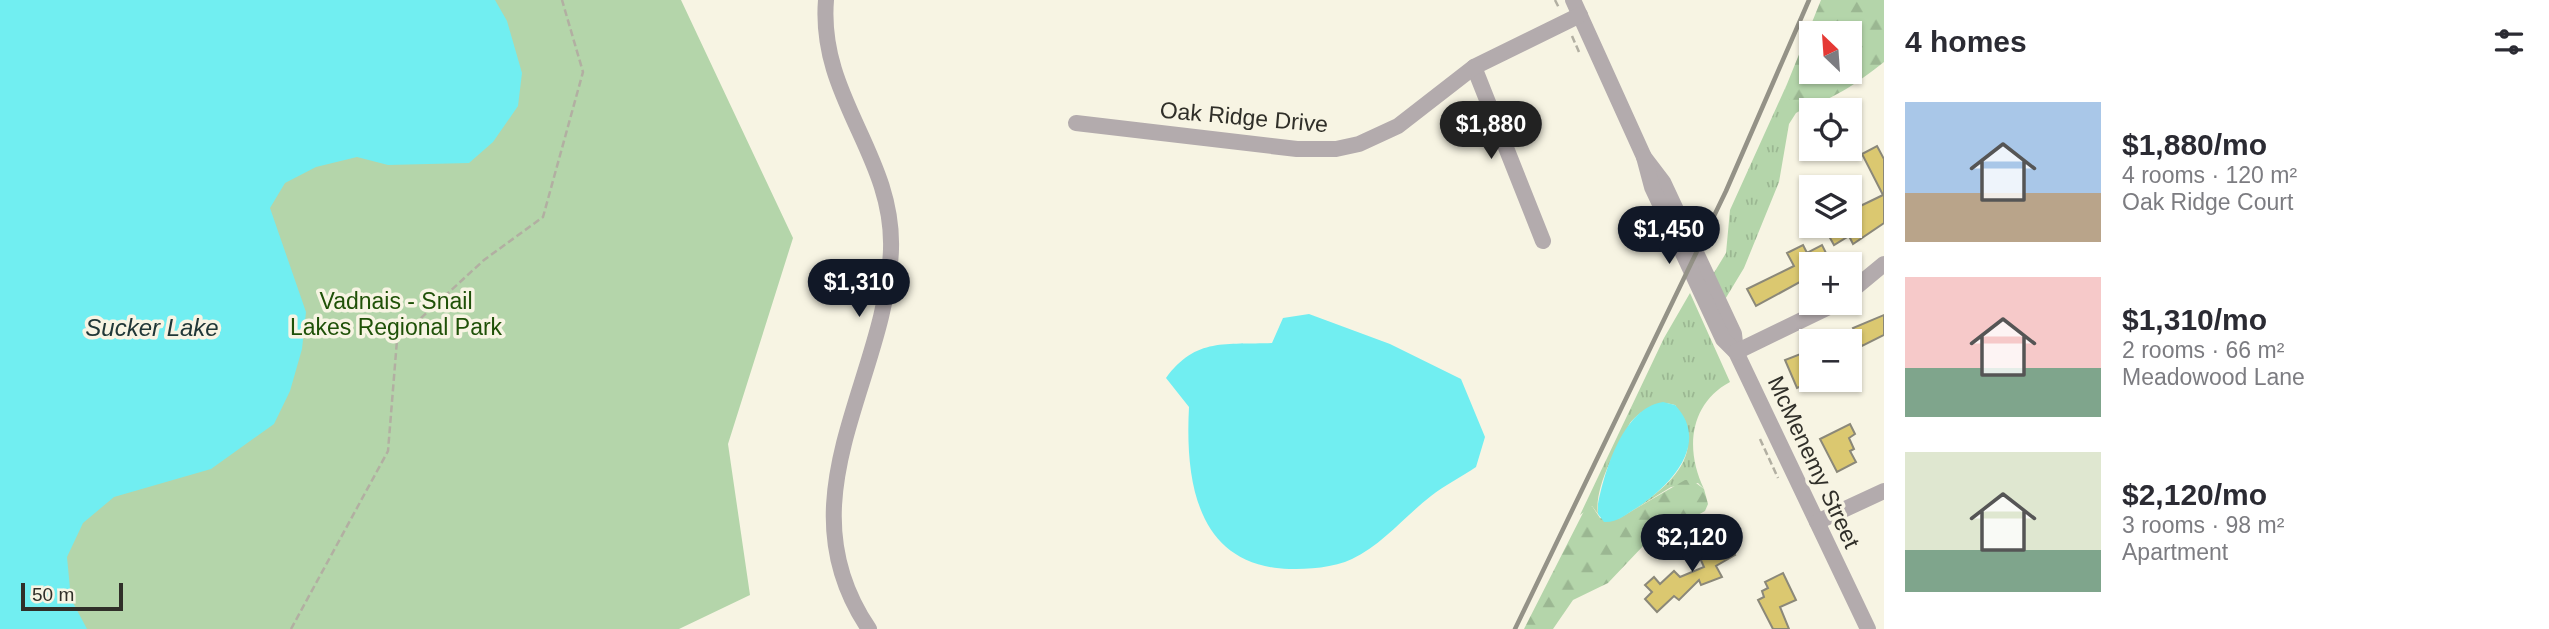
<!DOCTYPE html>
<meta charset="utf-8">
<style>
body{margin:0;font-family:Helvetica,sans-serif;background:#f2f2f3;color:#2b2b33;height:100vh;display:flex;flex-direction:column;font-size:26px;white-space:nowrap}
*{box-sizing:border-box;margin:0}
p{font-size:23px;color:#7c7c81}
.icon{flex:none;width:38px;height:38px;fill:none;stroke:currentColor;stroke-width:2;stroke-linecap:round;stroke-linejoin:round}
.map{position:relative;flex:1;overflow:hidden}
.panel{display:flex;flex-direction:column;background:#fff;width:665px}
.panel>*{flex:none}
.needle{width:46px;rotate:335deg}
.tools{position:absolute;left:1799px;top:21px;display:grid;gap:14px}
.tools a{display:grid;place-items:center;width:63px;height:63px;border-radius:0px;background:#fff;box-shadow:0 2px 5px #0004;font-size:35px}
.scale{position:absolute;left:21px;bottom:18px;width:102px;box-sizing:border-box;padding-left:7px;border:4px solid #302f29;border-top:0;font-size:19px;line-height:24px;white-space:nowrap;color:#302f29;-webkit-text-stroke:5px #f7f4e3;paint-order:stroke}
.price{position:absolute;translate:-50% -60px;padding:0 16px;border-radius:24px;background:#111827;color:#fff;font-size:23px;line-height:46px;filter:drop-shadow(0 2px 4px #0008)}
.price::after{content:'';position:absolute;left:50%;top:42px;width:21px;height:16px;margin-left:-10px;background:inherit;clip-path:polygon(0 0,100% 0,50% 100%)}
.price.current{background:#222;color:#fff}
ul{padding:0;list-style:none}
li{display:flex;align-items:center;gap:21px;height:175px;padding:0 21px}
li span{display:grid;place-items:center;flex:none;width:196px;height:140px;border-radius:0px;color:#555}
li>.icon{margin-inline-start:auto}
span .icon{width:84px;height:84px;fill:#fffc;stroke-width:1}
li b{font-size:30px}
h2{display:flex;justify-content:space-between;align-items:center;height:84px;padding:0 21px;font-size:30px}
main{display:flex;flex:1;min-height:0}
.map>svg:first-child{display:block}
.grass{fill:url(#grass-tufts)}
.forest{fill:url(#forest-firs);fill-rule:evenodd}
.park{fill:#b4d5aa}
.water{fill:#71eef1}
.building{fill:#dbc870;stroke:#8b8879;stroke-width:2}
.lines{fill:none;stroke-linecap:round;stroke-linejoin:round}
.path{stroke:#b2afa2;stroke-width:2.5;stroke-dasharray:7 3.5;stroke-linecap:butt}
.minor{stroke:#b3abad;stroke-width:16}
.rail{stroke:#949287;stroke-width:4.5}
.labels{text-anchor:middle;stroke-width:7;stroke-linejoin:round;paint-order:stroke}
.street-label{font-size:23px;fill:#302f29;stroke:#f7f4e3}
.park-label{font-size:23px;fill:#1f5108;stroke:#f7f4e3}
.water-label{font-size:24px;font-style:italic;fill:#203737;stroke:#f7f4e3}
</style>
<main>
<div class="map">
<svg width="1884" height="629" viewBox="0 0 1884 629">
<defs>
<pattern id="grass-tufts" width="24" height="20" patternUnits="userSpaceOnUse" patternTransform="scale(1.75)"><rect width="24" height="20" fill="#b4d5aa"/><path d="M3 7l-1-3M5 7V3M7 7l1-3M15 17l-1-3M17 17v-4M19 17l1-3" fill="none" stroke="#9bb792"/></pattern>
<pattern id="forest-firs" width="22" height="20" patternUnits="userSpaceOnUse" patternTransform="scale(1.75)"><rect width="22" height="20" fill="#b4d5aa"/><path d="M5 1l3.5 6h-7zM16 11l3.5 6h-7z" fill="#9bb792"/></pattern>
</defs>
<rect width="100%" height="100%" fill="#f7f4e3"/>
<g class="grass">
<path d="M1787 84 1785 89 1804 106 1812 104 1796 113 1789 124 1779 182 1744 268 1724 301 1712 276 1726 253 1730 210Z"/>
<path d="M1690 293 1730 382C1689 404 1685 450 1704 489L1698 483 1671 487 1627 514C1668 487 1710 456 1675 405 1660 399 1639 411 1630 423 1617 448 1594 486 1598 514L1592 506 1580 515 1664 338Z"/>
</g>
<g class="forest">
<path d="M1821 0H1884V62C1868 75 1792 134 1785 89ZM1811 33H1850V72H1811Z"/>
<path d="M1685 480H1692L1704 489 1708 504 1705 511 1644 545 1608 583 1573 600 1553 629H1524L1585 509 1592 506 1600 518 1618 519Z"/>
</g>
<path class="park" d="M0 0H681L793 238 728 444 750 595 679 629H0Z"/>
<g class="water">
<path d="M0 0H495L507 21 522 73 518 106 493 142 469 163 388 165 357 157 316 167 285 183 270 208 306 312 302 349 290 391 274 424 211 469 114 497 83 523 67 557 71 599 87 629H0Z"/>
<path d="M1309 314 1390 344 1461 379 1485 437 1476 467C1461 477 1445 485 1431 496 1405 516 1382 545 1352 559 1334 568 1308 569 1289 569 1197 566 1185 482 1189 407L1166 378C1196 337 1226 345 1272 343L1283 318Z"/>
<path d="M1663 402 1675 405C1711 443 1671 485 1638 507 1628 513 1617 523 1604 522L1598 514V504C1605 470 1623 408 1663 402Z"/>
</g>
<g class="building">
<path d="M1877 146 1884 159V223L1853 244 1849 236 1834 245 1825 229 1831 226H1850V211L1883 195 1862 154Z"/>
<path d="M1803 245 1807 253 1822 245 1830 261 1811 264V276L1756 306 1747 289 1794 266 1787 253Z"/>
<path d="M1884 315V335L1862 346 1853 328Z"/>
<path d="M1803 353 1811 380 1814 381 1797 388 1785 360Z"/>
<path d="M1850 424 1855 434 1849 438 1854 449 1850 451 1856 462 1837 472 1820 439Z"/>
<path d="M1731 535 1736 546 1731 548 1735 555 1716 566 1722 577 1701 585 1699 580 1679 600 1674 596 1657 612 1645 599 1652 592 1645 585 1654 577 1660 584 1674 571 1680 577 1704 567 1696 549Z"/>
<path d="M1783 573 1796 600 1780 607 1789 629H1773L1758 600 1764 597 1762 591 1768 588 1765 582Z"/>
</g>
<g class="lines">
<g class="path">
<path d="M1555 0 1559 8"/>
<path d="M1572 36 1579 52"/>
<path d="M1760 439 1778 478"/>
<path d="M291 629 388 451 397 340 484 260 543 217 583 72 562 0"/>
</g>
<g class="minor">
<path d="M826 0C818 97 894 155 891 249 887 380 780 498 869 629"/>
<path d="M1573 0 1644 157 1663 182 1734 334 1736 352"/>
<path d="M1474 67 1543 241"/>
<path d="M1076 123 1297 149H1336L1359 144 1398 126 1474 67 1580 15"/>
<path d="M1644 157 1652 187 1723 339 1736 352 1868 629"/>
<path d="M1850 292 1884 264"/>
<path d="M1736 352 1837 303"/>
<path d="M1817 522 1884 491"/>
</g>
<path class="rail" d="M1515 629 1726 191 1809 0"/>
</g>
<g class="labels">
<g class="street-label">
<text transform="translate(1244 117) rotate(5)" y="8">Oak Ridge Drive</text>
<text transform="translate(1814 462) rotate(65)" y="8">McMenemy Street</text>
</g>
<g class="park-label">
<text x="396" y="309">Vadnais - Snail<tspan x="396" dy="26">Lakes Regional Park</tspan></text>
</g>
<g class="water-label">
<text x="152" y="336">Sucker Lake</text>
</g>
</g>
</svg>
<div class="tools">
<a><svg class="needle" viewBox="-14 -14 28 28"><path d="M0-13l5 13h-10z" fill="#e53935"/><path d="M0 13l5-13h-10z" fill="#7c7c81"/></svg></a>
<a><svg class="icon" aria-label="locate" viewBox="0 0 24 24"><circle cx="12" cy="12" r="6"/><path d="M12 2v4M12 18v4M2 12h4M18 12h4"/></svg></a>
<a><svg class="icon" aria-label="layers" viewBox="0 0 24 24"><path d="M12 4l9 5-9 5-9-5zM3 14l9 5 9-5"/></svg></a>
<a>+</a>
<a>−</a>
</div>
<div class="scale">50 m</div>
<b class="price current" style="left:1491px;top:161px">$1,880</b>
<b class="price" style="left:1669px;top:266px">$1,450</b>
<b class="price" style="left:859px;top:319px">$1,310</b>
<b class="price" style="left:1692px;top:574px">$2,120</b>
</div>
<section class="panel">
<h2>4 homes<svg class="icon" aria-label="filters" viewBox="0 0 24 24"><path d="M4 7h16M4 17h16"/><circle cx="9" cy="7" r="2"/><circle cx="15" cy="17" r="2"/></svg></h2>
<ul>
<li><span style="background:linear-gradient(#a9c7e8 65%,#b9a48a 0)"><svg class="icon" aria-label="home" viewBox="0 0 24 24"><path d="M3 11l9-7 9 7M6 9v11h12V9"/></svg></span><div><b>$1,880/mo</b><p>4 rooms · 120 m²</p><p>Oak Ridge Court</p></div></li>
<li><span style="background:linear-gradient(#f6c9c9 65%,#7fa58c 0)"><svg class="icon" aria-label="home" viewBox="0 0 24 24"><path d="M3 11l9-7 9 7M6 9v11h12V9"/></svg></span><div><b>$1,310/mo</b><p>2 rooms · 66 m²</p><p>Meadowood Lane</p></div></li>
<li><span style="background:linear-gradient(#dfe7d0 70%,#7fa58c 0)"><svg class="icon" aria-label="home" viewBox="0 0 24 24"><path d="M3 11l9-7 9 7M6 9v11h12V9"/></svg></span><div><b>$2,120/mo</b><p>3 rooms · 98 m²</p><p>Apartment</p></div></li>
</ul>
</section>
</main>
